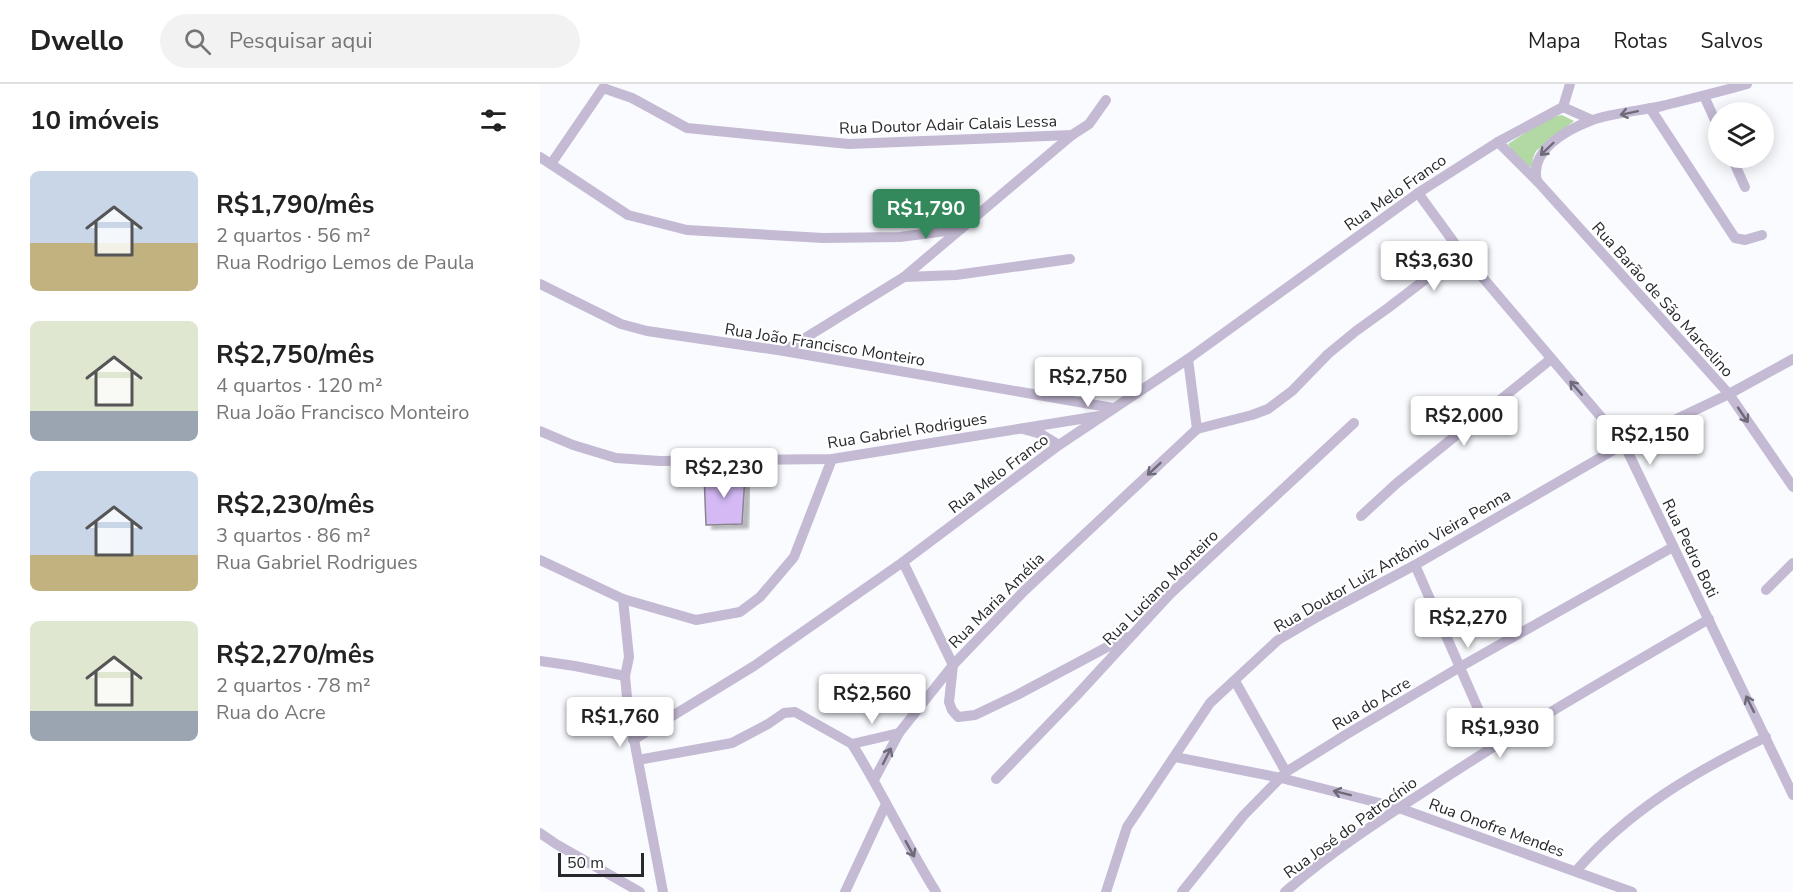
<!DOCTYPE html>
<html lang="pt">
<meta charset="utf-8">
<style>
body{margin:0;font-family:"Nunito Sans",sans-serif;background:#f2f2f2;color:#222;height:100vh;display:flex;flex-direction:column;font-size:22px;white-space:nowrap}
*{box-sizing:border-box;margin:0}
p{font-size:20px;color:#767676}
.icon{flex:none;width:33px;height:33px;fill:none;stroke:currentColor;stroke-width:2;stroke-linecap:round;stroke-linejoin:round}
.map{position:relative;flex:1;overflow:hidden}
.drawer{display:flex;flex-direction:column;background:#fff;width:540px}
.drawer>*{flex:none}
.controls{position:absolute;left:1168px;top:18px;display:grid;gap:12px}
.controls a{display:grid;place-items:center;width:66px;height:66px;border-radius:50%;background:#fff;box-shadow:0 3px 15px #0003;font-size:30px}
.scale{position:absolute;left:18px;bottom:15px;width:86px;box-sizing:border-box;padding-left:6px;border:3px solid #27292c;border-top:0;font-size:16px;line-height:21px;white-space:nowrap;color:#27292c;-webkit-text-stroke:4px #fff;paint-order:stroke}
.price{position:absolute;translate:-50% -51px;padding:0 14px;border-radius:6px;background:#fff;color:#222;font-size:20px;line-height:39px;filter:drop-shadow(0 2px 3px #0008)}
.price::after{content:'';position:absolute;left:50%;top:36px;width:18px;height:14px;margin-left:-9px;background:inherit;clip-path:polygon(0 0,100% 0,50% 100%)}
.price.on{background:#34895c;color:#fff}
ul{padding:0;list-style:none}
li{display:flex;align-items:center;gap:18px;height:150px;padding:0 30px}
li span{display:grid;place-items:center;flex:none;width:168px;height:120px;border-radius:9px;color:#555}
li>.icon{margin-inline-start:auto}
span .icon{width:72px;height:72px;fill:#fffc;stroke-width:1}
li b{font-size:26px}
h2{display:flex;justify-content:space-between;align-items:center;height:72px;padding:0 30px;font-size:26px}
header{display:flex;align-items:center;gap:36px;box-sizing:border-box;height:84px;padding:0 30px;background:#fff;border-bottom:2px solid #e0e0e0}
header strong{font-size:28px}
nav{display:flex;gap:33px;margin-inline-start:auto;font-size:21px}
.search{width:420px;height:54px;background:#f2f2f2;display:flex;align-items:center;gap:15px;box-sizing:border-box;padding:0 21px;border-radius:33px;color:#767676;font-size:22px}
main{display:flex;flex:1;min-height:0}
.map>svg:first-child{display:block}
.green{fill:#b2d8a4}
.building{fill:#d4b9f4;stroke:#89858e;stroke-width:1.5;filter:url(#shadow)}
.lines{fill:none;stroke-linecap:round;stroke-linejoin:round}
.minor{stroke:#c4bad4;stroke-width:10}
.oneway{stroke:#6e6a78}
.labels{text-anchor:middle;stroke-width:4.5;stroke-linejoin:round;paint-order:stroke}
.street-label{font-size:16px;fill:#27292c;stroke:#fff}
</style>
<header>
<strong>Dwello</strong>
<div class="search"><svg class="icon" aria-label="search" viewBox="0 0 24 24"><circle cx="10" cy="10" r="6"/><path d="M15 15l6 6"/></svg>Pesquisar aqui</div>
<nav><a>Mapa</a><a>Rotas</a><a>Salvos</a></nav>
</header>
<main>
<section class="drawer">
<h2>10 imóveis<svg class="icon" aria-label="filters" viewBox="0 0 24 24"><path d="M4 7h16M4 17h16"/><circle cx="9" cy="7" r="2"/><circle cx="15" cy="17" r="2"/></svg></h2>
<ul>
<li><span style="background:linear-gradient(#c9d6e8 60%,#c2b280 0)"><svg class="icon" aria-label="home" viewBox="0 0 24 24"><path d="M3 11l9-7 9 7M6 9v11h12V9"/></svg></span><div><b>R$1,790/mês</b><p>2 quartos · 56 m²</p><p>Rua Rodrigo Lemos de Paula</p></div></li>
<li><span style="background:linear-gradient(#dfe7d0 75%,#9aa5b1 0)"><svg class="icon" aria-label="home" viewBox="0 0 24 24"><path d="M3 11l9-7 9 7M6 9v11h12V9"/></svg></span><div><b>R$2,750/mês</b><p>4 quartos · 120 m²</p><p>Rua João Francisco Monteiro</p></div></li>
<li><span style="background:linear-gradient(#c9d6e8 70%,#c2b280 0)"><svg class="icon" aria-label="home" viewBox="0 0 24 24"><path d="M3 11l9-7 9 7M6 9v11h12V9"/></svg></span><div><b>R$2,230/mês</b><p>3 quartos · 86 m²</p><p>Rua Gabriel Rodrigues</p></div></li>
<li><span style="background:linear-gradient(#dfe7d0 75%,#9aa5b1 0)"><svg class="icon" aria-label="home" viewBox="0 0 24 24"><path d="M3 11l9-7 9 7M6 9v11h12V9"/></svg></span><div><b>R$2,270/mês</b><p>2 quartos · 78 m²</p><p>Rua do Acre</p></div></li>
</ul>
</section>
<div class="map">
<svg width="1253" height="808" viewBox="0 0 1253 808">
<defs>
<filter id="shadow"><feDropShadow dx="6" dy="4" stdDeviation="1.5" flood-color="#0004"/></filter>
</defs>
<rect width="100%" height="100%" fill="#f9fbff"/>
<path class="green" d="M1022 31 1034 37 996 67 993 74 992 84 978 75 968 60 1008 34Z"/>
<path class="building" d="M164 390 205 392 202 440 166 441Z"/>
<g class="lines">
<g class="minor">
<path d="M1164 12 1179 45"/>
<path d="M1023 23 1052 36"/>
<path d="M1023 23 1030 0"/>
<path d="M1110 24 1195 154 1205 156 1222 151"/>
<path d="M958 58 998 98 1189 310 1253 403"/>
<path d="M0 73 88 131 147 146 283 154 360 153 421 145"/>
<path d="M1192 74 1205 103"/>
<path d="M11 80 63 4 92 14 147 44 309 60 532 51"/>
<path d="M997 97C989 67 1026 46 1050 37 1071 29 1100 27 1122 22 1150 15 1179 8 1207 0"/>
<path d="M878 109 921 168 1084 360 1253 711"/>
<path d="M364 193 416 191 530 175"/>
<path d="M0 200 81 240 107 247 244 267 573 324"/>
<path d="M244 267 364 193 532 51 549 40 566 16"/>
<path d="M648 275 657 345"/>
<path d="M483 345 501 350 519 361"/>
<path d="M0 347 33 361 76 374 120 377 292 375 559 332"/>
<path d="M821 432 857 399 1011 275"/>
<path d="M0 476 83 515 156 536 200 528 220 513 254 473 292 375"/>
<path d="M363 478 413 581 409 618 412 626 418 633 435 631 477 611 586 553"/>
<path d="M875 481 954 661"/>
<path d="M1226 506 1253 479"/>
<path d="M83 515 89 573 85 592 88 624 123 808"/>
<path d="M0 577 35 582 85 592"/>
<path d="M695 597 746 688"/>
<path d="M93 656 214 582 363 478 519 361 648 275 878 109 958 58 1023 23"/>
<path d="M312 660C342 708 366 760 396 808"/>
<path d="M635 673 741 694 859 724 1092 808"/>
<path d="M98 676 192 659 228 640 244 629 255 628 312 660 359 649"/>
<path d="M456 695 537 611 630 510 814 339"/>
<path d="M334 696 359 649 413 581 484 507 657 345 712 331 728 325 752 307 788 270 816 247 848 224 921 168"/>
<path d="M0 749 16 760 100 808"/>
<path d="M1036 787C1089 726 1154 688 1226 653"/>
<path d="M305 808 346 720"/>
<path d="M566 808 587 743 670 619 738 556 779 532 875 481 1084 360 1189 310 1253 275"/>
<path d="M642 808 703 732 746 688 807 650 920 583 1133 463"/>
<path d="M745 808C788 770 837 738 885 707 977 646 1073 591 1169 535"/>
</g>
</g>
<defs><path id="oneway-shaft" d="M-6 0H5M1.5-3L5.5 0L1.5 3" fill="none" stroke-width="1.6" stroke-linecap="round" stroke-linejoin="round" transform="scale(1.5)"/></defs>
<g class="oneway">
<use href="#oneway-shaft" transform="translate(1089 29) rotate(168)"/>
<use href="#oneway-shaft" transform="translate(1007 65) rotate(136)"/>
<use href="#oneway-shaft" transform="translate(1036 304) rotate(-131)"/>
<use href="#oneway-shaft" transform="translate(1203 331) rotate(56)"/>
<use href="#oneway-shaft" transform="translate(614 385) rotate(137)"/>
<use href="#oneway-shaft" transform="translate(1210 620) rotate(-116)"/>
<use href="#oneway-shaft" transform="translate(347 672) rotate(-63)"/>
<use href="#oneway-shaft" transform="translate(802 709) rotate(-166)"/>
<use href="#oneway-shaft" transform="translate(370 765) rotate(61)"/>
</g>
<g class="labels">
<g class="street-label">
<text transform="translate(408 40) rotate(-2)" y="6">Rua Doutor Adair Calais Lessa</text>
<text transform="translate(855 108) rotate(-35)" y="6">Rua Melo Franco</text>
<text transform="translate(1123 215) rotate(48)" y="6">Rua Barão de São Marcelino</text>
<text transform="translate(285 260) rotate(9)" y="6">Rua João Francisco Monteiro</text>
<text transform="translate(367 346) rotate(-9)" y="6">Rua Gabriel Rodrigues</text>
<text transform="translate(458 389) rotate(-37)" y="6">Rua Melo Franco</text>
<text transform="translate(1151 464) rotate(64)" y="6">Rua Pedro Boti</text>
<text transform="translate(852 476) rotate(-30)" y="6">Rua Doutor Luiz Antônio Vieira Penna</text>
<text transform="translate(620 503) rotate(-45)" y="6">Rua Luciano Monteiro</text>
<text transform="translate(456 516) rotate(-45)" y="6">Rua Maria Amélia</text>
<text transform="translate(831 619) rotate(-31)" y="6">Rua do Acre</text>
<text transform="translate(810 743) rotate(-36)" y="6">Rua José do Patrocínio</text>
<text transform="translate(957 743) rotate(20)" y="6">Rua Onofre Mendes</text>
</g>
</g>
</svg>
<div class="controls">
<a><svg class="icon" aria-label="layers" viewBox="0 0 24 24"><path d="M12 4l9 5-9 5-9-5zM3 14l9 5 9-5"/></svg></a>
</div>
<div class="scale">50 m</div>
<b class="price on" style="left:386px;top:156px">R$1,790</b>
<b class="price" style="left:894px;top:208px">R$3,630</b>
<b class="price" style="left:548px;top:324px">R$2,750</b>
<b class="price" style="left:924px;top:363px">R$2,000</b>
<b class="price" style="left:1110px;top:382px">R$2,150</b>
<b class="price" style="left:184px;top:415px">R$2,230</b>
<b class="price" style="left:928px;top:565px">R$2,270</b>
<b class="price" style="left:332px;top:641px">R$2,560</b>
<b class="price" style="left:80px;top:664px">R$1,760</b>
<b class="price" style="left:960px;top:675px">R$1,930</b>
</div>
</main>
